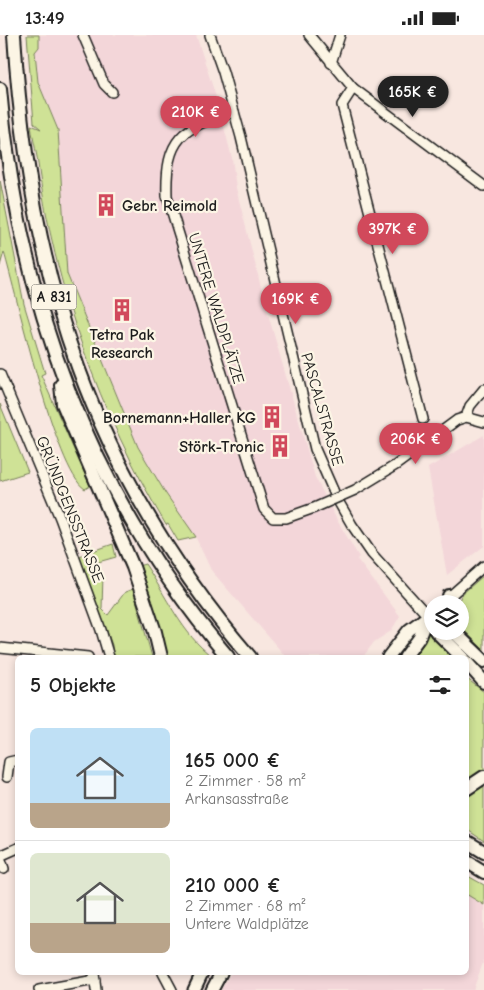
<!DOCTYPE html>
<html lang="de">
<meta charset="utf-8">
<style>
body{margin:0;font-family:"Comic Neue",sans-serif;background:#f2f2f2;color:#222;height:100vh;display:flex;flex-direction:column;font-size:19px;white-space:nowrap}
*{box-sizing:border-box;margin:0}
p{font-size:16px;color:#767676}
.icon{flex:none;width:28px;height:28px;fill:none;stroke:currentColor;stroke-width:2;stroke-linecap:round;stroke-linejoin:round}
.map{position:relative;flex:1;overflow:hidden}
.side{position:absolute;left:15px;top:620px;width:454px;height:320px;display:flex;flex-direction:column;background:#fff;border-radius:8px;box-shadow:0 2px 8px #0003}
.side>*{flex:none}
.buttons{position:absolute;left:424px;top:560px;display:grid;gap:10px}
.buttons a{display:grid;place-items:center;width:45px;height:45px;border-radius:50%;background:#fff;box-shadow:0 2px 8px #0003;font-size:25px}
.price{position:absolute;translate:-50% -42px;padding:0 11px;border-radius:18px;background:#d1495b;color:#fff;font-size:16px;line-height:32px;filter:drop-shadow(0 1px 2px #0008)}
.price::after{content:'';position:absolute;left:50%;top:30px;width:15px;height:11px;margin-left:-8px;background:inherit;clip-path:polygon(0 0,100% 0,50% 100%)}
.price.selected{background:#222;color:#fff}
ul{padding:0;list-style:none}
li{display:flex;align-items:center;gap:15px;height:125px;padding:0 15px}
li+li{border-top:1px solid #e0e0e0}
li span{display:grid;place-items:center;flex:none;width:140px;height:100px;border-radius:8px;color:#555}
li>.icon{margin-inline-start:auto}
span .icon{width:60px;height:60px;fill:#fffc;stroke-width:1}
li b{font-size:21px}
h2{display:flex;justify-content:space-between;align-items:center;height:60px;padding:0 15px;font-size:21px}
.status{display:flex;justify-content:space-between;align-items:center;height:35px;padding:0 25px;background:#fff;direction:ltr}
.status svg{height:14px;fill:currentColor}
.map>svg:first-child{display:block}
.built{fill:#f3d6d9}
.green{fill:#cfe296;stroke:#767f59}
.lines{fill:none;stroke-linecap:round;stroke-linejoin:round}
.minor-casing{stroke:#1c1c1c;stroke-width:12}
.major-casing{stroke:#1c1c1c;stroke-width:15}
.highway-casing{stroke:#1c1c1c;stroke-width:16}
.minor{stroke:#fcf5e5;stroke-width:9}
.major{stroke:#fcf5e5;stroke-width:11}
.highway{stroke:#fcf5e5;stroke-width:12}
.minor-bridge-casing{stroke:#1c1c1c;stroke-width:12;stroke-linecap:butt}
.minor-bridge{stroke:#fcf5e5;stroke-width:9}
.labels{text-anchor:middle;stroke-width:4.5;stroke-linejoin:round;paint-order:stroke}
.shield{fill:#fcf5e5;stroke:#5f5d58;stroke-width:1}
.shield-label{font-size:15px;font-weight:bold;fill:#1c1c1c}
.poi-label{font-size:16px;font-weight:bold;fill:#1c1c1c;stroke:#fcf5e5;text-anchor:end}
.street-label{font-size:16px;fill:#1c1c1c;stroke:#fcf5e5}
</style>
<div class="status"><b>13:49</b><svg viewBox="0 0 49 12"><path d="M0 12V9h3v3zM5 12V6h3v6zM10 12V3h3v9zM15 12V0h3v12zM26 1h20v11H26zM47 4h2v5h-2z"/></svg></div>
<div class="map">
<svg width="484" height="955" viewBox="0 0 484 955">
<rect width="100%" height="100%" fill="#f8e7e0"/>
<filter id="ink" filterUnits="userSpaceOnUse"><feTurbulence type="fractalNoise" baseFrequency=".02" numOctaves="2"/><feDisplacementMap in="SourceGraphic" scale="10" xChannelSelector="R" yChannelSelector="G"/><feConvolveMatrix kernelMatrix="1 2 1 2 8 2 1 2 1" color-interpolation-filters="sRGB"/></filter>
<g filter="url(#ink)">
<g class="built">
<path d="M39 0H196L217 65 232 123 236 153 266 272 315 442 337 485 359 522 357 524 400 581 391 596 374 607 363 622H286L211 535 195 501 166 459 138 412 67 239 58 95 38 47 35 17 39 12Z"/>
<path d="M484 400V511L447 540 428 433Z"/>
<path d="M466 859 484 870V925L473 955H221L231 938H466Z"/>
</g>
<g class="green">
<path d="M27 0H39V12L35 17 38 47 58 95 67 239 138 412 166 459 196 502 178 506 168 489 166 490C99 377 54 252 37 122 35 110 32 100 31 90L41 94 34 88Z"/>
<path d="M0 145 24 269 45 338 41 340 90 451 85 454C56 437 16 258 4 217L0 231Z"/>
<path d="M0 369 28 437 0 446Z"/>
<path d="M113 509 116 522 91 529 95 540 103 539 102 574 108 580 125 557 133 554 152 622H113L112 610 79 521Z"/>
<path d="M145 529C166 560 182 600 213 622H167L148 556 138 531Z"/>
<path d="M484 540V615L460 591V569H457L462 559Z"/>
<path d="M430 596 457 622H411Z"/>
<path d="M466 643 484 657V735L466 749Z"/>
<path d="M484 749V806L466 794V760Z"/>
<path d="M466 840 484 850V870L466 859Z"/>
</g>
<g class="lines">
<defs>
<g id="minor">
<path d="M83 0 104 49 112 57"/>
<path d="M210 0 223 37 241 102 315 414 337 464 352 490 372 519 428 581 432 577"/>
<path d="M309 0 353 53 484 151"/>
<path d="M331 28 340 0"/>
<path d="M353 53 342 70 423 384"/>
<path d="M234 77C182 92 165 103 167 161L264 474 273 483H286L314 473"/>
<path d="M0 339 60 483 101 595 109 622"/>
<path d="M466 382 470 371 484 354"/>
<path d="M355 455 396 430 457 385 466 382 484 387"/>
<path d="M441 569 484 531"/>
<path d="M0 613 88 622"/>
<path d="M7 742 9 727 18 725"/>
<path d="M0 821 18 813"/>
<path d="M0 822 4 834"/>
<path d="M94 938 96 955"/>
<path d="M163 938 172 955"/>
<path d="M39 955 95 945"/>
</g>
<g id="major">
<path d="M388 622 409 595 428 581"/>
<path d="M405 622 419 603 428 581"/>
<path d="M194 955 202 938"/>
<path d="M212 955 221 938"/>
</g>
<g id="highway">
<path d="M14 0C29 241 91 437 250 622"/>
<path d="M0 54C19 266 89 459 228 622"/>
<path d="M61 350 63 369 133 532 155 597 161 622"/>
<path d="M449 569V561"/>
<path d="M428 581 432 589"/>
<path d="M436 596 462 622"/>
<path d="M453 596 484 626"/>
<path d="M466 627 484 647"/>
<path d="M466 754 484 742"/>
<path d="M466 806 484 817"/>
<path d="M466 826 484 837"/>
</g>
</defs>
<use href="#minor" class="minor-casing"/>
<use href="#major" class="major-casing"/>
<use href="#highway" class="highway-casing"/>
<use href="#minor" class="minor"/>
<use href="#major" class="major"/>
<use href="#highway" class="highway"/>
<defs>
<path id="minor-bridge" d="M314 473 355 455"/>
</defs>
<use href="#minor-bridge" class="minor-bridge-casing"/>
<use href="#minor-bridge" class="minor-bridge"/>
</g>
</g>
<defs>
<symbol id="building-bare" viewBox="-9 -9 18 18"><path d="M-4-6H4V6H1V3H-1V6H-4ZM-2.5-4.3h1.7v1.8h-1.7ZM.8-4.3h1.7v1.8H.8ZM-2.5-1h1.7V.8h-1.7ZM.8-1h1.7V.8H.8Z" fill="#d1495b" stroke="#fcf5e5" stroke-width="2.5" paint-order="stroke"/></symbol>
</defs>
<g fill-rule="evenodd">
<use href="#building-bare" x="90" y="154" width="32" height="32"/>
<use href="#building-bare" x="106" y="259" width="32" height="32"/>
<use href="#building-bare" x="256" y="366" width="32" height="32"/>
<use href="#building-bare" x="264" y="395" width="32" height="32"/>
</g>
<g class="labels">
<rect class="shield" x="31.5" y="249.5" width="45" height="25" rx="4"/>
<g class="shield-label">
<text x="54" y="267">A 831</text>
</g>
<g class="poi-label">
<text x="122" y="176" text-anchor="start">Gebr. Reimold</text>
<text x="122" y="305" text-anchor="middle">Tetra Pak<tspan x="122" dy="18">Research</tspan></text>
<text x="256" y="388">Bornemann+Haller KG</text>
<text x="264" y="417">Störk-Tronic</text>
</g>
<g class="street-label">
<text transform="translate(217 273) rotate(73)" y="6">UNTERE WALDPLÄTZE</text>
<text transform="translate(323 374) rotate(74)" y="6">PASCALSTRASSE</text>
<text transform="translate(71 474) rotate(68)" y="6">GRÜNDGENSSTRASSE</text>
</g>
</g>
</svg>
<div class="buttons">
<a><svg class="icon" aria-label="layers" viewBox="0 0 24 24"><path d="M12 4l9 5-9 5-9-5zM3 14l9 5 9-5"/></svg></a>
</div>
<b class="price selected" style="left:413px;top:83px">165K €</b>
<b class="price" style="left:196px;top:103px">210K €</b>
<b class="price" style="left:393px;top:220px">397K €</b>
<b class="price" style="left:296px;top:290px">169K €</b>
<b class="price" style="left:416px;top:430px">206K €</b>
<section class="side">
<h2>5 Objekte<svg class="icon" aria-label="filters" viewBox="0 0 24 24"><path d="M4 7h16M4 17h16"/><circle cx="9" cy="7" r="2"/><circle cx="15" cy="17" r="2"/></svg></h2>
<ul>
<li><span style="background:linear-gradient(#bfe0f5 75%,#b9a48a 0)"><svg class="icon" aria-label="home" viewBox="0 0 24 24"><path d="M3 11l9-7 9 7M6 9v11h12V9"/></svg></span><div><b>165 000 €</b><p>2 Zimmer · 58 m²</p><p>Arkansasstraße</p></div></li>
<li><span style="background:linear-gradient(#dfe7d0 70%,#b9a48a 0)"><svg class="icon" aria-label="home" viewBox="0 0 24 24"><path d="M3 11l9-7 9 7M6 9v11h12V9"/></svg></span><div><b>210 000 €</b><p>2 Zimmer · 68 m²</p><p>Untere Waldplätze</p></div></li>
</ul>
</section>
</div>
